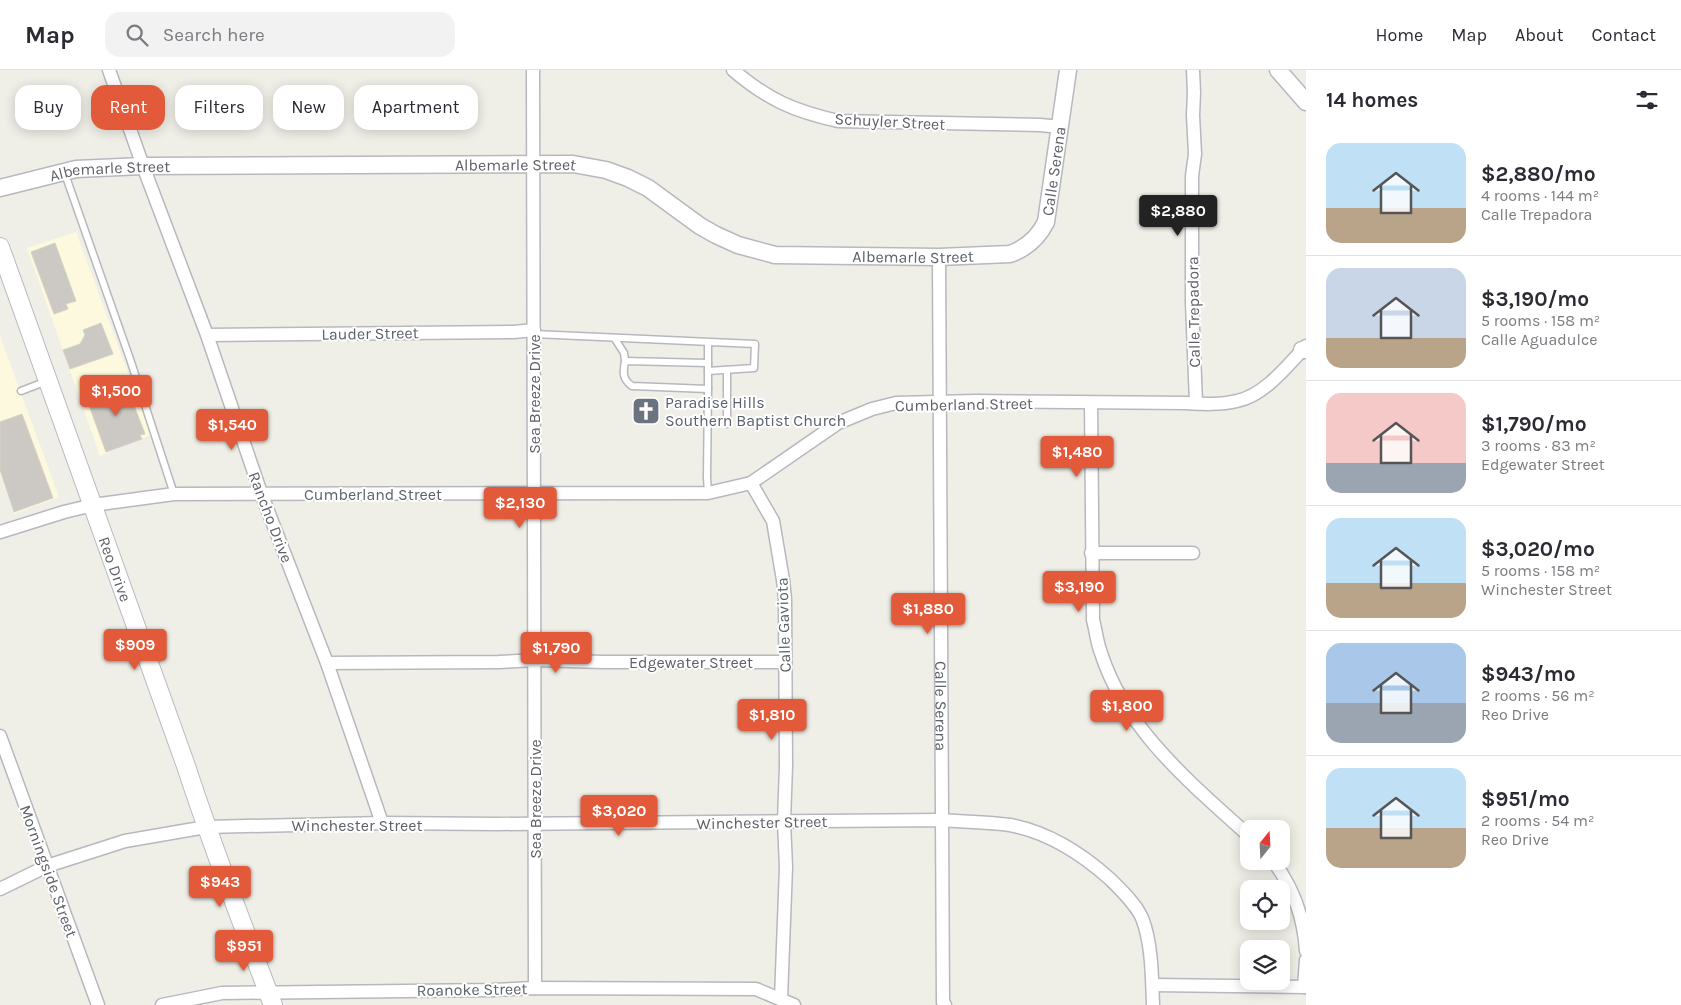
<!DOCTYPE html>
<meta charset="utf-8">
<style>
body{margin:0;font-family:Karla,sans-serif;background:#f2f2f3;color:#2b2b33;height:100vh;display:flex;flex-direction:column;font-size:19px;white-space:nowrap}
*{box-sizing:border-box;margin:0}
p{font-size:16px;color:#7c7c81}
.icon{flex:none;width:28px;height:28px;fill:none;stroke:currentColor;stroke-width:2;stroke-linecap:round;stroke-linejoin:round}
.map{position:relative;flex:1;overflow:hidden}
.drawer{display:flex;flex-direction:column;background:#fff;width:375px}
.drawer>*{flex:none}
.banner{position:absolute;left:15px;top:15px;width:475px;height:45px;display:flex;gap:10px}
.needle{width:32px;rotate:18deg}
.tools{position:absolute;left:1240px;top:750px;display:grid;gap:10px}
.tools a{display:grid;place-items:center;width:50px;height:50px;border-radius:10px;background:#fff;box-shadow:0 2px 12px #0003;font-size:25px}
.price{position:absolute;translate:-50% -42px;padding:0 11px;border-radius:5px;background:#e35a3a;color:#fff;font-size:16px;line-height:32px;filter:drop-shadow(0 1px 2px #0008)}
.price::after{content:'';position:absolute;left:50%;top:30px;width:15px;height:11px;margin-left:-8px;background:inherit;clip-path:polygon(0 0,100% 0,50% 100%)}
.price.selected{background:#222;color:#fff}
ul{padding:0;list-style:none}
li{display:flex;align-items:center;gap:15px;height:125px;padding:0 20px}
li+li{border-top:1px solid #e1e1e2}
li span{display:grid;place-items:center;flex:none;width:140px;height:100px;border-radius:15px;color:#555}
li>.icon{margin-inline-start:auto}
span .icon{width:60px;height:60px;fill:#fffc;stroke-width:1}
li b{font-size:21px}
h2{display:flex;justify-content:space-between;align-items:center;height:60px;padding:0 20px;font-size:21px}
.tag{padding:0 18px;border-radius:15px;background:#fff;box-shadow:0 2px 12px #0003;font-size:18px;line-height:45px}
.tag.selected{background:#e35a3a;color:#fff}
header{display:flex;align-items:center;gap:30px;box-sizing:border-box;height:70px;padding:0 25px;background:#fff;border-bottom:1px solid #e1e1e2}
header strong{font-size:24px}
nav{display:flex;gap:28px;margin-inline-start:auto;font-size:18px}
.search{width:350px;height:45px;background:#f2f2f3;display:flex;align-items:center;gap:12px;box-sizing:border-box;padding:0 18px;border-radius:15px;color:#7c7c81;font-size:19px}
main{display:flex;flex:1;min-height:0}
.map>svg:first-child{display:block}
.commercial{fill:#fdf9df}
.building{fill:#ccc9c4;stroke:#d5d2c5}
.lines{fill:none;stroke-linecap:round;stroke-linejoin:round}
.service-casing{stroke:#b7b8bd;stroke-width:9}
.minor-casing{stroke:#b7b8bd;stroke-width:15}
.tertiary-casing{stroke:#b7b8bd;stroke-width:19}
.secondary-casing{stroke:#b8bac0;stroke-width:20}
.service{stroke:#fff;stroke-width:6}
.minor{stroke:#fff;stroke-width:12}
.tertiary{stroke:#fff;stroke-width:16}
.secondary{stroke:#fff;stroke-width:18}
.labels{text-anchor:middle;stroke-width:4;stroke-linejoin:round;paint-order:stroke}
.street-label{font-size:16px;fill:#5e6167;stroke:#fff}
.worship-label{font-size:16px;fill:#5b616d;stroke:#fff;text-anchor:start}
</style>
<header>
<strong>Map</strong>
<div class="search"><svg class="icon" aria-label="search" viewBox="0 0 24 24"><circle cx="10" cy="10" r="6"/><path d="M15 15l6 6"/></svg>Search here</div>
<nav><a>Home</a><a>Map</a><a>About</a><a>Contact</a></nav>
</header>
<main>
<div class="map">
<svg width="1306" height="935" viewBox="0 0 1306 935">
<rect width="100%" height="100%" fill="#f0efe7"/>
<g class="commercial">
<path d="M76 162 151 365 100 386 27 178Z"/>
<path d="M0 266 59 427 14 444 0 404Z"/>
</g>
<g class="building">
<path d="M55 173 76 231 66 234 68 239 54 244 31 182Z"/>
<path d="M101 253 113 284 70 299 63 280 80 274 85 265 83 260Z"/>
<path d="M125 312 145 364 140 365 142 369 106 382 86 327Z"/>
<path d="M22 344 53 428 14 442 0 400V352Z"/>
</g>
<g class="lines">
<defs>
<g id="service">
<path d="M65 104 130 289 174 424"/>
<path d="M534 264 755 274 754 298 708 301V272"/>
<path d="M615 269 624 283 625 291"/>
<path d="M727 300V354"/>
<path d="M708 301V319L632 316C622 309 623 302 625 291L708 293"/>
<path d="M21 321 47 311"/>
<path d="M708 423 707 407 708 319"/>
</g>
<g id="minor">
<path d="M109 0 143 96 207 265 261 423 327 593 382 753"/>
<path d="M533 0 535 918"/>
<path d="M733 0C768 30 794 41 838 51L1040 55 1061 57"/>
<path d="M1193 0 1194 23 1193 45 1195 84 1192 106V233L1196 333"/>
<path id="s1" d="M939 187 943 932 945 935"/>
<path d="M207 265 514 262 534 260"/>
<path d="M1091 333 1093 550C1096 561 1097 573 1101 583 1126 661 1191 713 1249 766"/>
<path d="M751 413 773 451 783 510 785 529 786 695 784 752 786 797 781 929"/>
<path d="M0 462 64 442 93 435 174 424 708 423 751 413 838 353 872 339 896 333 975 331 1186 333C1203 334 1220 335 1237 331 1265 325 1287 296 1306 276"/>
<path d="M1091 483H1193"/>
<path d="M327 593 499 592 535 590 603 592H785"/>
<path d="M0 666 98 935"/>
<path d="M1273 791C1293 817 1304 849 1306 881"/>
<path d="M0 819 47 796 125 771 206 757 382 753 496 754 941 750C964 752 988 752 1010 755 1048 762 1082 784 1110 809 1121 820 1136 834 1142 848 1152 873 1152 908 1153 935"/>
<path d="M1153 915 1306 917"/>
<path d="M1304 917 1306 890"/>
<path d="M162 935 222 923 493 920 535 918 756 919 794 935"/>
</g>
<g id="tertiary">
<path d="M1278 0 1306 32"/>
<path id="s2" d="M0 118 76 99 143 96 573 94 606 100 628 108 648 118 700 156 716 165 738 175 775 185 939 187 1010 184C1027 178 1038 168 1046 152L1068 0"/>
<path d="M1302 280H1306"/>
</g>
<g id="secondary">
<path id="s3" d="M0 177 186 696C212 776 243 856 273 935"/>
</g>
</defs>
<use href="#service" class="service-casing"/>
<use href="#minor" class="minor-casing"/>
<use href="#tertiary" class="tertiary-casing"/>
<use href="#secondary" class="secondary-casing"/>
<use href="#service" class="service"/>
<use href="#minor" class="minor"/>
<use href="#tertiary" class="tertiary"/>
<use href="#secondary" class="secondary"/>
</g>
<defs>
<symbol id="church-square" viewBox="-11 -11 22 22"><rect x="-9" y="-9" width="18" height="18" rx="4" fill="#6b7280" stroke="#fff"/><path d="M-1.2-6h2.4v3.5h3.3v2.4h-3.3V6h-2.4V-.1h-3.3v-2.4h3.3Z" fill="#fff"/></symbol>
</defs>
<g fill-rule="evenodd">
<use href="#church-square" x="630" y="325" width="32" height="32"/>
</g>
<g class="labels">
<g class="street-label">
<text transform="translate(890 51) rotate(3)" y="6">Schuyler Street</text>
<text dy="6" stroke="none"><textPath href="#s2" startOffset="518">Albemarle Street</textPath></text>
<text dy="6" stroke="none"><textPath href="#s2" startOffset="1136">Calle Serena</textPath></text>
<text dy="6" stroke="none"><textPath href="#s2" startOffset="112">Albemarle Street</textPath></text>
<text dy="6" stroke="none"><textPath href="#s2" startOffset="938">Albemarle Street</textPath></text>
<text transform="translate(1193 242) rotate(-91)" y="6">Calle Trepadora</text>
<text transform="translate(370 263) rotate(-1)" y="6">Lauder Street</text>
<text transform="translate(534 324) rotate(-90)" y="6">Sea Breeze Drive</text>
<text transform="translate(964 334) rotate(-1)" y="6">Cumberland Street</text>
<text x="373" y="430">Cumberland Street</text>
<text transform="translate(271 447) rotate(69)" y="6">Rancho Drive</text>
<text dy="6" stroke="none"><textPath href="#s3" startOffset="342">Reo Drive</textPath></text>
<text transform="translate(783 555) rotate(-92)" y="6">Calle Gaviota</text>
<text x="691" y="598">Edgewater Street</text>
<text dy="6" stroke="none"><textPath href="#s1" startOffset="449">Calle Serena</textPath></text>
<text transform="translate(535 729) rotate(-90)" y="6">Sea Breeze Drive</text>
<text transform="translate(762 752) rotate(-1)" y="6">Winchester Street</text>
<text x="357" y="761">Winchester Street</text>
<text transform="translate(49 801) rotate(70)" y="6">Morningside Street</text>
<text transform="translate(472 919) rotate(-1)" y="6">Roanoke Street</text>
</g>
<g class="worship-label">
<text x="665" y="338">Paradise Hills<tspan x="665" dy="18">Southern Baptist Church</tspan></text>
</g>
</g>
</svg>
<div class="tools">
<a><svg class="needle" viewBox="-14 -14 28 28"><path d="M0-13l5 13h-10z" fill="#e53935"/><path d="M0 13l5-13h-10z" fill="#7c7c81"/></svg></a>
<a><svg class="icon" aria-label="locate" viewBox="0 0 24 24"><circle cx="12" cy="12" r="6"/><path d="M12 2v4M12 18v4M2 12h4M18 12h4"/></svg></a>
<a><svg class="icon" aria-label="layers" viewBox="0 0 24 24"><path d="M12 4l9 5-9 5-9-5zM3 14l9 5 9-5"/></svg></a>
</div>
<b class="price selected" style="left:1178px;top:167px">$2,880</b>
<b class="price" style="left:116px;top:347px">$1,500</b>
<b class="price" style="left:232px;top:381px">$1,540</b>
<b class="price" style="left:1077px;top:408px">$1,480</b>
<b class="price" style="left:520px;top:459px">$2,130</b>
<b class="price" style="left:1079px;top:543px">$3,190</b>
<b class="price" style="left:928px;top:565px">$1,880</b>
<b class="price" style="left:135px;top:601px">$909</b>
<b class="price" style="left:556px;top:604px">$1,790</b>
<b class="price" style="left:1127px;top:662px">$1,800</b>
<b class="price" style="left:772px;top:671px">$1,810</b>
<b class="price" style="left:619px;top:767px">$3,020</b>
<b class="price" style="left:220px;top:838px">$943</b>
<b class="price" style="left:244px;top:902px">$951</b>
<div class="banner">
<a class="tag">Buy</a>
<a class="tag selected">Rent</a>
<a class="tag">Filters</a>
<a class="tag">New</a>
<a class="tag">Apartment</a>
</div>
</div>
<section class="drawer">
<h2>14 homes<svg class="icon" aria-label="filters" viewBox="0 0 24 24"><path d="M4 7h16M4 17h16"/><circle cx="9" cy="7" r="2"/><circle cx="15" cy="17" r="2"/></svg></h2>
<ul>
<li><span style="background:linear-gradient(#bfe0f5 65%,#b9a48a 0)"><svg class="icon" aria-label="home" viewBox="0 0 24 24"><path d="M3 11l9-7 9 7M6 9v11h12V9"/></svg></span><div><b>$2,880/mo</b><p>4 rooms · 144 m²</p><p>Calle Trepadora</p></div></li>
<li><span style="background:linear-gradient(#c9d6e8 70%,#b9a48a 0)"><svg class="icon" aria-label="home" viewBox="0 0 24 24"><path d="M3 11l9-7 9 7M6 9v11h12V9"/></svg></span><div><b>$3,190/mo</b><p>5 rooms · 158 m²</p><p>Calle Aguadulce</p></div></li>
<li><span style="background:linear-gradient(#f6c9c9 70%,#9aa5b1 0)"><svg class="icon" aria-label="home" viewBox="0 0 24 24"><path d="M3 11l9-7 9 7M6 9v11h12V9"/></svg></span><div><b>$1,790/mo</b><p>3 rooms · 83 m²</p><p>Edgewater Street</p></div></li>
<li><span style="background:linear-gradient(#bfe0f5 65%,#b9a48a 0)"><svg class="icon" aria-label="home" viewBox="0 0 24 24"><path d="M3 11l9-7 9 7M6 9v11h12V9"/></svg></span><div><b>$3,020/mo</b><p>5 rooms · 158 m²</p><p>Winchester Street</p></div></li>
<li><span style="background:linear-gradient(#a9c7e8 60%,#9aa5b1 0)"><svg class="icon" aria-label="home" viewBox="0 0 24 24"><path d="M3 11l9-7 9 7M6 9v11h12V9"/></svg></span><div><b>$943/mo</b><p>2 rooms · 56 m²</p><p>Reo Drive</p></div></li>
<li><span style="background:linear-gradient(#bfe0f5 60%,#b9a48a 0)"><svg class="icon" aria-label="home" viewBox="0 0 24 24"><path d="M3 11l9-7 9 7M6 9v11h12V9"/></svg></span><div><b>$951/mo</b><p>2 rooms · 54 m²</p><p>Reo Drive</p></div></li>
</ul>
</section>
</main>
